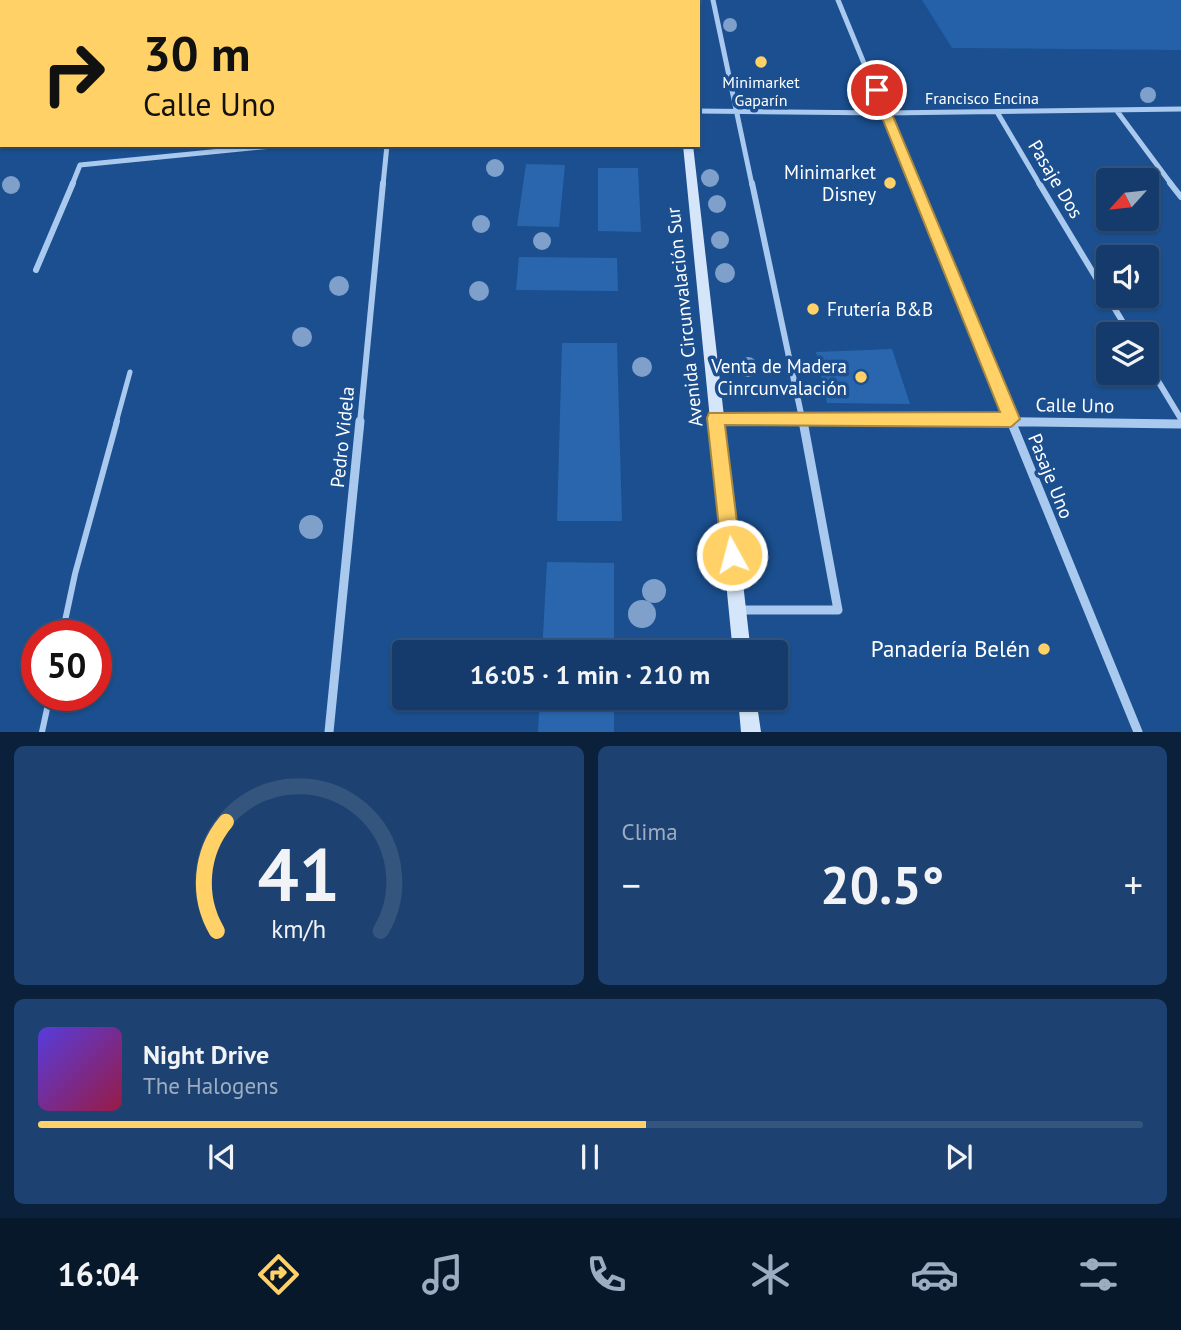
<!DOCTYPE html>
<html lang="es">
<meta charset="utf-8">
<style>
body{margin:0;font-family:"PT Sans",sans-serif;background:#1d4271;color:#f1f3f6;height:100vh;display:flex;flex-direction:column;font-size:26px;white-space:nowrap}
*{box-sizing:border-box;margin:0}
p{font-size:23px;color:#9dadc1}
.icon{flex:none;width:38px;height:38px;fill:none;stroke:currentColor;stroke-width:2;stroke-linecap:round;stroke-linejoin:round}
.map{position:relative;height:732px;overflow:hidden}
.details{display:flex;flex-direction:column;gap:14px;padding:14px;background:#0b203b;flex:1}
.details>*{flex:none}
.guide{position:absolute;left:0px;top:0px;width:700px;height:147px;box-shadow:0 2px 5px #0004,0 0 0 2px #33557e;background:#ffd166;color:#111;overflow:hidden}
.needle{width:46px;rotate:243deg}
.tools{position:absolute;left:1096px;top:168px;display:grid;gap:14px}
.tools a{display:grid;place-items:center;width:63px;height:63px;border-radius:7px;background:#143b6b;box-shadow:0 2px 5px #0004,0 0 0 2px #33557e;font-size:35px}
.speed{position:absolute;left:21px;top:620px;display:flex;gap:14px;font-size:35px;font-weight:700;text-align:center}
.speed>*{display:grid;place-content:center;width:91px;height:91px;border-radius:50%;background:#143b6b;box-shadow:0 2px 5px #0004,0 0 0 2px #33557e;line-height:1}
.speed .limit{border:10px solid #d22;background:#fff;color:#111}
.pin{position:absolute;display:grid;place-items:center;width:60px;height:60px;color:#fff;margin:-30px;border:4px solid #fff;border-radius:50%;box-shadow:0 2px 7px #0007}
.me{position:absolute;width:77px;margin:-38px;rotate:353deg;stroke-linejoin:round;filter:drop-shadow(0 0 5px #0008)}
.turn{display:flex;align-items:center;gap:24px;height:147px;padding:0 28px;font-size:32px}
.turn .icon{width:91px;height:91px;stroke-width:2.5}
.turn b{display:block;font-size:49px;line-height:60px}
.big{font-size:52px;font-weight:700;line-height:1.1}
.details .card{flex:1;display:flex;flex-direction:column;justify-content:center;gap:10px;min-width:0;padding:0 24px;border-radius:10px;background:#1d4271}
.details .dial{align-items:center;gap:0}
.dial svg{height:182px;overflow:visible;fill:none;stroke:#33557e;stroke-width:7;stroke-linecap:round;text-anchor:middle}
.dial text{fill:#f1f3f6;stroke:none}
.song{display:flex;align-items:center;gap:21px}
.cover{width:84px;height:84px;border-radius:10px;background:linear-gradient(135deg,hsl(250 70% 55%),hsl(340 70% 35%))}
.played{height:7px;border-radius:4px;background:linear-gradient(90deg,#ffd166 55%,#33557e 55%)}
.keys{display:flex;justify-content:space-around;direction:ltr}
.heat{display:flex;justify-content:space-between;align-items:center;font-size:38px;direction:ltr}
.details .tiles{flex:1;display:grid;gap:14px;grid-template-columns:1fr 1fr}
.card:last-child{grid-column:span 2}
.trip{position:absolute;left:392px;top:640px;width:396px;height:70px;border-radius:7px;background:#143b6b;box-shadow:0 2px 5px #0004,0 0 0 2px #33557e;font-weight:700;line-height:70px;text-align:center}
.menu{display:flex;height:112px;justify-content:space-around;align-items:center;background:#08182b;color:#9dadc1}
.menu .icon{width:49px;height:49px}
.menu .on{color:#ffd166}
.menu b{font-size:32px;color:#f1f3f6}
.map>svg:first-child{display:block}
.green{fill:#2461a8}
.building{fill:#2a66ad}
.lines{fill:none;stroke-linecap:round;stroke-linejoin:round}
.service-far1{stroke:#a9c9ee;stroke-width:5}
.service{stroke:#a9c9ee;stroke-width:6}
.minor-far2{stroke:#a9c9ee;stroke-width:5}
.minor-far1{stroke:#a9c9ee;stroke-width:6}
.minor{stroke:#a9c9ee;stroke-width:9}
.secondary{fill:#d6e6fa;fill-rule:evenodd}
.tree{fill:#7ea0ca}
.route{fill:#ffd166;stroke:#a68842;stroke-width:2}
.poi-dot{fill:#ffd166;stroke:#1b4f8f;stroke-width:2.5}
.labels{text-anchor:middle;stroke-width:7;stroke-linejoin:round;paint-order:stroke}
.far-poi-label{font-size:16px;fill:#fff;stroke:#1b4f8f}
.far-street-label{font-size:16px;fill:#fff;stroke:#1b4f8f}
.poi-label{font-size:19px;fill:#fff;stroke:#1b4f8f;text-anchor:end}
.street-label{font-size:19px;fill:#fff;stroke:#1b4f8f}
.near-poi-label{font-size:23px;fill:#fff;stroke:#1b4f8f;text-anchor:end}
</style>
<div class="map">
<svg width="1181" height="732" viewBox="0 0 1181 732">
<rect width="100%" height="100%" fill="#1b4f8f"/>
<path class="green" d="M922,0H1181V50L952,48Z"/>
<path class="building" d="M526,164L565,165L559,227L517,226Z
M598,168H638L641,232L598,231Z
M519,257L617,258L618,291L516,290Z
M562,343H617L622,521H557Z
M892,349L910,404L827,403L816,352Z
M547,562L614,563V653H542Z
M540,698H614V732H538Z"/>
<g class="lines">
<path class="service-far1" d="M116,423L130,372"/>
<path class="service" d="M62,635L75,574L117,421
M42,732L50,695"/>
<path class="minor-far2" d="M713,0L752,185
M838,0L914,185
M698,111L886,113L1181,109
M1117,111L1172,185
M997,112L1040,185
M72,185L80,165L282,145
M383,185L387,145"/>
<path class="minor-far1" d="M752,183L803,423
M913,183L1011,423
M1039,183L1130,334
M1170,183L1181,197
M36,270L73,183
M1146,361L1181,419
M716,418L1096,423
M360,423L383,183"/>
<path class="minor" d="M961,421L1181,424
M1011,421L1138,732
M739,610H838L803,421
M329,732L360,421"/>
<path class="secondary" d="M665,0H673L674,2H665Z
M683,145H693L751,653H733Z
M738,698H756L761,732H741Z"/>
</g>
<g class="tree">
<circle cx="730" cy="25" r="7"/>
<circle cx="1148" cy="95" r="8"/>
<circle cx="495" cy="168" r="9"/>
<circle cx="710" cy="178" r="9"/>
<circle cx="11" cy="185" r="9"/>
<circle cx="717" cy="204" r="9"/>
<circle cx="481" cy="224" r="9"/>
<circle cx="720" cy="240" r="9"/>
<circle cx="542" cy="241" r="9"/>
<circle cx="725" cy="273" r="10"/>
<circle cx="339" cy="286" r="10"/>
<circle cx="479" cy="291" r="10"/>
<circle cx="302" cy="337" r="10"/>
<circle cx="642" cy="367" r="10"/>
<circle cx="748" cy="367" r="10"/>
<circle cx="311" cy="527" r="12"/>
<circle cx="654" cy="591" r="12"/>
<circle cx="642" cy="614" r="14"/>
</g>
<path class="route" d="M873,88L882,90L1020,419L1011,427L725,425L741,555L738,561L732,564L725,561L722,555L707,418L709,413L1000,412L871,90Z"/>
<g class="poi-dot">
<circle cx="761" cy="62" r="7"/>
<circle cx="890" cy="183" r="7"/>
<circle cx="813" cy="309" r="7"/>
<circle cx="861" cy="377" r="7"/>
<circle cx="1044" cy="649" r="7"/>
</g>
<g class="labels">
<g class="far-poi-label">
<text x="761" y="88">Minimarket<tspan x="761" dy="18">Gaparín</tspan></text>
</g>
<g class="far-street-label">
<text x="982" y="104">Francisco Encina</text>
</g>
<g class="poi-label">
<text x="876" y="179">Minimarket<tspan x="876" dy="22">Disney</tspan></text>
<text x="827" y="316" text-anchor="start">Frutería B&amp;B</text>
<text x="847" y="373">Venta de Madera<tspan x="847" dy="22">Cinrcunvalación</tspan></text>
</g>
<g class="street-label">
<text transform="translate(1056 179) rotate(59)" y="7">Pasaje Dos</text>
<text transform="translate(684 317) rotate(-96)" y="7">Avenida Circunvalación Sur</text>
<text transform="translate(1075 405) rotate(1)" y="7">Calle Uno</text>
<text transform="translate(342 437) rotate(-84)" y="7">Pedro Videla</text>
<text transform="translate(1051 476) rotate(68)" y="7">Pasaje Uno</text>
</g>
<g class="near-poi-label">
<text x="1030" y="657">Panadería Belén</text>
</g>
</g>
</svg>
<div class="tools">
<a><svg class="needle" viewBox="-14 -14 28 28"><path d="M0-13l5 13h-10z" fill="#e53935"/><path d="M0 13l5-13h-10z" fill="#9dadc1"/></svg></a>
<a><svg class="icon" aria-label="sound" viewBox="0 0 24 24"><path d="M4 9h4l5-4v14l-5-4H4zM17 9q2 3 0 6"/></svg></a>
<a><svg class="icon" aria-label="layers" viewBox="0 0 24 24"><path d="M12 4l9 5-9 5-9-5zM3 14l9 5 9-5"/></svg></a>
</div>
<div class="speed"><div class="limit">50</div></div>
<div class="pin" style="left:877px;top:90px;background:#d93025"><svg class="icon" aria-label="arrive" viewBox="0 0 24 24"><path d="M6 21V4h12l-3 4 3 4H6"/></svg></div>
<svg class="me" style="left:732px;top:555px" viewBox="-20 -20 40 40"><circle r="17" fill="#ffd166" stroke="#fff" stroke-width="3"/><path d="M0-11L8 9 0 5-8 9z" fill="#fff"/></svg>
<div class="trip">16:05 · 1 min · 210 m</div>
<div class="guide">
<div class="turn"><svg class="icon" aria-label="right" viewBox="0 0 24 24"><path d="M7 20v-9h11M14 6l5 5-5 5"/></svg><div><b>30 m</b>Calle Uno</div></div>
</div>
</div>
<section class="details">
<div class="tiles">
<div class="card dial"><svg viewBox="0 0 100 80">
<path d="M14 69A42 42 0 1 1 86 69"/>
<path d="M14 69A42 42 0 0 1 18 21" stroke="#ffd166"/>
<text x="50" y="56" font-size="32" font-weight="700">41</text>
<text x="50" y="72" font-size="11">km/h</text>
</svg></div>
<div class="card"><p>Clima</p>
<div class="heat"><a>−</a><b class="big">20.5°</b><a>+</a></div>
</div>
<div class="card">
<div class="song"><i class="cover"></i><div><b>Night Drive</b><p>The Halogens</p></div></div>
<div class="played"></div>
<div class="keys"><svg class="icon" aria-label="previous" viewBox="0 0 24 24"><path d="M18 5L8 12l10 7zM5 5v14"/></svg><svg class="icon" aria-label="pause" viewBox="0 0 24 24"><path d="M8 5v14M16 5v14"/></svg><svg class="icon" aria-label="next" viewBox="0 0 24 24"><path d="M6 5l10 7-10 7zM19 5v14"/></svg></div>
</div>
</div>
</section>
<nav class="menu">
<b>16:04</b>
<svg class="icon on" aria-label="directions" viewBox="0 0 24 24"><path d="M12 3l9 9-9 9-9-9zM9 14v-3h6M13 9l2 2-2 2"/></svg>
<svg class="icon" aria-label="music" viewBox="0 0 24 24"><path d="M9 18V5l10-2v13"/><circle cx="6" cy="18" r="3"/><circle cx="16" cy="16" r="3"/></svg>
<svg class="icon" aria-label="phone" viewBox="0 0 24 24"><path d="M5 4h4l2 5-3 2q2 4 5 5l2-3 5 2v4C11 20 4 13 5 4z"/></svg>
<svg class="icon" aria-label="climate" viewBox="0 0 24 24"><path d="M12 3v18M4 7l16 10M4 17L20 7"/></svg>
<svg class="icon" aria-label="car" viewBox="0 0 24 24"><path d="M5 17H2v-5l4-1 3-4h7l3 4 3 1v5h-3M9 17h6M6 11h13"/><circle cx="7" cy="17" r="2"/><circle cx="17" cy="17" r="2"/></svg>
<svg class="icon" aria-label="filters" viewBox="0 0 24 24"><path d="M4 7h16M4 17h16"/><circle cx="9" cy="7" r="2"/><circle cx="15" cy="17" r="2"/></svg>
</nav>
